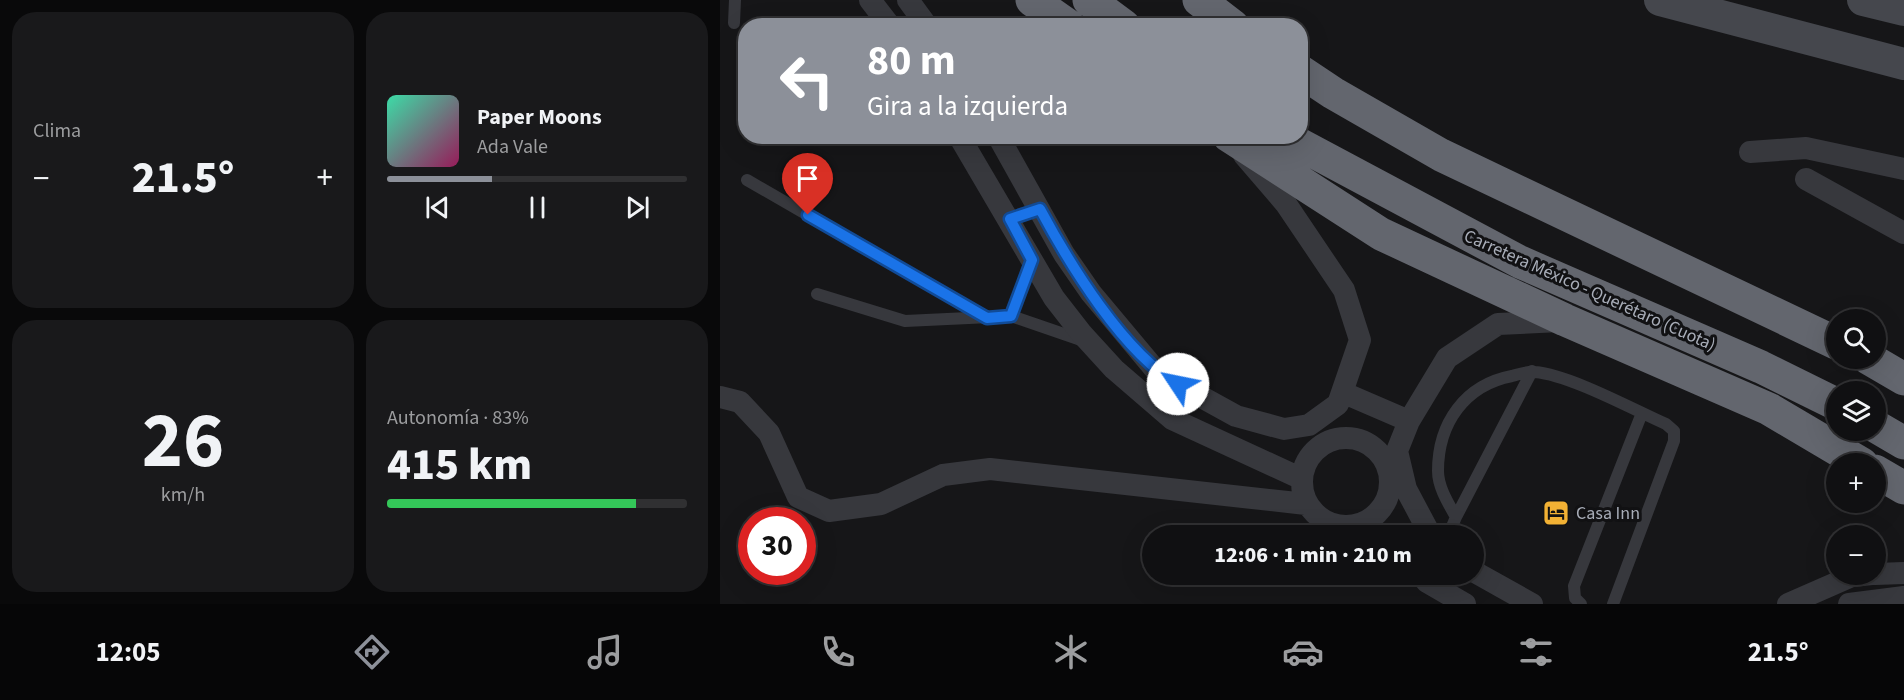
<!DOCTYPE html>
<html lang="es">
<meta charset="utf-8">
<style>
body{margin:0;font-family:"Source Sans 3",sans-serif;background:#19191b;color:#f1f3f6;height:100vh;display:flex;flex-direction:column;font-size:22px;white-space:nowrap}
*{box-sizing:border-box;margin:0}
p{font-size:20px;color:#9c9d9f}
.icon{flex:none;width:33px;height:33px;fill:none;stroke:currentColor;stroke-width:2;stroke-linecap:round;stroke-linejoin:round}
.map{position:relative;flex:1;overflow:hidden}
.side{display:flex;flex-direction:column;gap:12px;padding:12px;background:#09090a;width:720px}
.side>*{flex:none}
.banner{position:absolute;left:18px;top:18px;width:570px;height:126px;border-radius:24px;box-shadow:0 6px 24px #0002,0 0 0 2px #303032;background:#8c9099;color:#fff;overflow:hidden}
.buttons{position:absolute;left:1106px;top:309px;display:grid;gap:12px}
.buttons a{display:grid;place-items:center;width:60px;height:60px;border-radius:50%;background:#101012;box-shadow:0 6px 24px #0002,0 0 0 2px #303032;font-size:30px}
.speed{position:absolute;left:18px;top:507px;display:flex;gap:12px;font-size:30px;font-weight:700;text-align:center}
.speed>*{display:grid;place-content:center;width:78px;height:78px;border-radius:50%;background:#101012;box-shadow:0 6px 24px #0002,0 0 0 2px #303032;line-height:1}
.speed .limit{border:9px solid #d22;background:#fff;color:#111}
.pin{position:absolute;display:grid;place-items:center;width:51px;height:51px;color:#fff;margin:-62px -26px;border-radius:50% 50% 50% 0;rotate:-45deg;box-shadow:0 0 6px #0007}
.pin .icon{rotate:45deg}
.me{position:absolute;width:66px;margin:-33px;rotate:304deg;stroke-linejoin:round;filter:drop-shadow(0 0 4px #0008)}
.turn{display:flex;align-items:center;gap:21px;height:126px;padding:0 30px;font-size:27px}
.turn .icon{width:78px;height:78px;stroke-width:2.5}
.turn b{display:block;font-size:42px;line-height:51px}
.big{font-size:45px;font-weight:800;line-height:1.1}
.side .tile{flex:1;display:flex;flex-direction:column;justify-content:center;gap:9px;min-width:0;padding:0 21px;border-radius:24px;background:#19191b}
.side .dial{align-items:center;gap:0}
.dial b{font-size:78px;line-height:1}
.song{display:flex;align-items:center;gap:18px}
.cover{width:72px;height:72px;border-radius:9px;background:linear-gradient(135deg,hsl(160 70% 55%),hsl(330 70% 35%))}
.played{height:6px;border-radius:3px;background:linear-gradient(90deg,#8c9099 35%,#303032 35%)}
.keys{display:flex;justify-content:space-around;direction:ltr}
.heat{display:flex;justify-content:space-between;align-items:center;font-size:33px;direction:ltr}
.charge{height:9px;border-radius:4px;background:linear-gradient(90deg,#34c759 83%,#303032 0)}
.side .tiles{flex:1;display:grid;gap:12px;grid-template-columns:repeat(2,1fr)}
.trip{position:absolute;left:422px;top:525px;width:342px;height:60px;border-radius:30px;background:#101012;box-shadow:0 6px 24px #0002,0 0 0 2px #303032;font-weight:800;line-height:60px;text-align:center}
.dock{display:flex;height:96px;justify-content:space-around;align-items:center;background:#060607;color:#9c9d9f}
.dock .icon{width:42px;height:42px}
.dock .active{color:#8c9099}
.dock b{font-size:27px;color:#f1f3f6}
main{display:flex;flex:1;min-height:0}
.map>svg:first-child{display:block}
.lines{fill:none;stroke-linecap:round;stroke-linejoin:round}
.lane{stroke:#37383d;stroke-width:12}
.street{stroke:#37383d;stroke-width:22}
.secondary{stroke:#45474d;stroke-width:32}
.highway{stroke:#63666e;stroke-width:33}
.route-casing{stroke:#114b97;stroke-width:15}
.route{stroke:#1a73e8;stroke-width:10}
.labels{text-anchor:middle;stroke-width:6;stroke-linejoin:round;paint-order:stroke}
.street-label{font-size:18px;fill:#a8adb8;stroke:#111113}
.poi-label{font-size:18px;fill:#a8adb8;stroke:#111113;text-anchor:start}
</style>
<main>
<section class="side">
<div class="tiles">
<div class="tile"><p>Clima</p>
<div class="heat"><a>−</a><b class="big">21.5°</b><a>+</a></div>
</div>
<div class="tile">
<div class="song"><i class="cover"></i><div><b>Paper Moons</b><p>Ada Vale</p></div></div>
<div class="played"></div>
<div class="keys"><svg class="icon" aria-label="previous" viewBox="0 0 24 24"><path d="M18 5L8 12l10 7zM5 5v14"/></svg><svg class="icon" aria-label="pause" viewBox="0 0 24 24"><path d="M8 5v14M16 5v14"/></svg><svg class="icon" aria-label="next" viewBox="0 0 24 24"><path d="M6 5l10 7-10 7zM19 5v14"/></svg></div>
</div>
<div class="tile dial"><b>26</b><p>km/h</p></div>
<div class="tile"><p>Autonomía · 83%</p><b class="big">415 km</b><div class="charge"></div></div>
</div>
</section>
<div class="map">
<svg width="1184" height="604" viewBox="0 0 1184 604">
<rect width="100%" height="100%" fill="#161618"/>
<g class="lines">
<path class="lane" d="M14,23L15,0
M27,180L266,318
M97,294L185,321L291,316L364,341
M291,316L312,261
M736,517L812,371
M728,536L736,517C728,503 718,487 718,471C718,423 745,385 792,376C800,374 807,371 815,372C850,375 912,409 946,424L954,431V441L893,604
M861,604L855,598L854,586L922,413"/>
<path class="street" d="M150,0L170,26
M188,0L207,26
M239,136L334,298L362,334L394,369L452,419L580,478
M278,136L344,254L371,293L438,373L516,416L564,429L589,425L618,404L640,340L624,290L566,204L524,155
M1030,152L1086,148L1184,169
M1086,179L1184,233
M624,393L689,421
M0,397L20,402L49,433L78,497L109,511L161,504L223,475L270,469L586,504
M582 482a44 44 0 1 1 88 0a44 44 0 1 1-88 0Z
M711,536L686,489L677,451L689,421L727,358L778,324L840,321
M753,571L812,604
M700,574L707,582L745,604
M1155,574L1184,573
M1068,604L1132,576L1152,574
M1129,604L1184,597"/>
<path class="secondary" d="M940,0L1184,64
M1143,0L1184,10"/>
<path class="highway" d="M312,0L349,26
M369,0L404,26
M479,0L513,26
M580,71L613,93L721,155L1116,343
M509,136L661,234L845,320L1049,409L1142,464
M564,136L800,262L1041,367L1116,404
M1148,358L1184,379
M1155,426L1184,443
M1155,471L1184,488"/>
</g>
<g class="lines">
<defs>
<path id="route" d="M88,215L267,318L291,316L312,260L290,219L320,209C349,263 404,354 458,384"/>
</defs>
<use href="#route" class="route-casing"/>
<use href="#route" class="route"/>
</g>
<defs>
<symbol id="hotel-square" viewBox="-11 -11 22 22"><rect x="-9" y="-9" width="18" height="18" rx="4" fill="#f2b134" stroke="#111113"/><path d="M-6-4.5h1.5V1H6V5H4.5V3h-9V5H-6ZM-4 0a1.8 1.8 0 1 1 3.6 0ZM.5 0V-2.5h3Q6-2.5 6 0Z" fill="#111"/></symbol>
</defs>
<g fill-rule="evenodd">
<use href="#hotel-square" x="821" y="498" width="30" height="30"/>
</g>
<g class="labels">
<g class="street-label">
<text transform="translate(870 290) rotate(24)" y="6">Carretera México - Querétaro (Cuota)</text>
</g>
<g class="poi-label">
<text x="856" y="519">Casa Inn</text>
</g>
</g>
</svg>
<div class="buttons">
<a><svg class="icon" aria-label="search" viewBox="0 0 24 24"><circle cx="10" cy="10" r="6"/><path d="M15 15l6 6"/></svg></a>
<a><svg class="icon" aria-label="layers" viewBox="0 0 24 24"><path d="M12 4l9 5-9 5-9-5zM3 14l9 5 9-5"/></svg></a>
<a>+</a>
<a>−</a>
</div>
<div class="speed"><div class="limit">30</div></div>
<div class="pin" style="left:88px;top:215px;background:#d93025"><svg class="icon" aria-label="arrive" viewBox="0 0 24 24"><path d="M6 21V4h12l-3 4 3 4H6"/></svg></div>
<svg class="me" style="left:458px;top:384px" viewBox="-20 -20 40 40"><circle r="19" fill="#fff"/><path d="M0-13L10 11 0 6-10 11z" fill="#1a73e8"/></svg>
<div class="trip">12:06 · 1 min · 210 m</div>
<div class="banner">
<div class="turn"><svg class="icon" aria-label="left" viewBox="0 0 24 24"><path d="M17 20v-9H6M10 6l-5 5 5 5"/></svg><div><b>80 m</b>Gira a la izquierda</div></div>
</div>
</div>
</main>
<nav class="dock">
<b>12:05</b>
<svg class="icon active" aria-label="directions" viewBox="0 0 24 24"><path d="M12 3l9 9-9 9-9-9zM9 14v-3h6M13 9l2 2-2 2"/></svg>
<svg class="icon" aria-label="music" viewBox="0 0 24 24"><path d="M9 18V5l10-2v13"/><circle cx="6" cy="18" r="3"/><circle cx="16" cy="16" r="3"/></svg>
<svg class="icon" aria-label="phone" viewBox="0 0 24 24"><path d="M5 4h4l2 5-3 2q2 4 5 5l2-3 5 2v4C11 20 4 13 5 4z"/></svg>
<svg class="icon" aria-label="climate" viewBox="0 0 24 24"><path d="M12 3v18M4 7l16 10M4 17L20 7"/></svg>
<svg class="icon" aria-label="car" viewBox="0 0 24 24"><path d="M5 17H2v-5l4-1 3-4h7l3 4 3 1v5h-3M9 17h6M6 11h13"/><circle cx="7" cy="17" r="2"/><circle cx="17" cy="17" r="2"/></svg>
<svg class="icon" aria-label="filters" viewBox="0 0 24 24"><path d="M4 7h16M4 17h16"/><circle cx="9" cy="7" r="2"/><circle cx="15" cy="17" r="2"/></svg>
<b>21.5°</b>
</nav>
